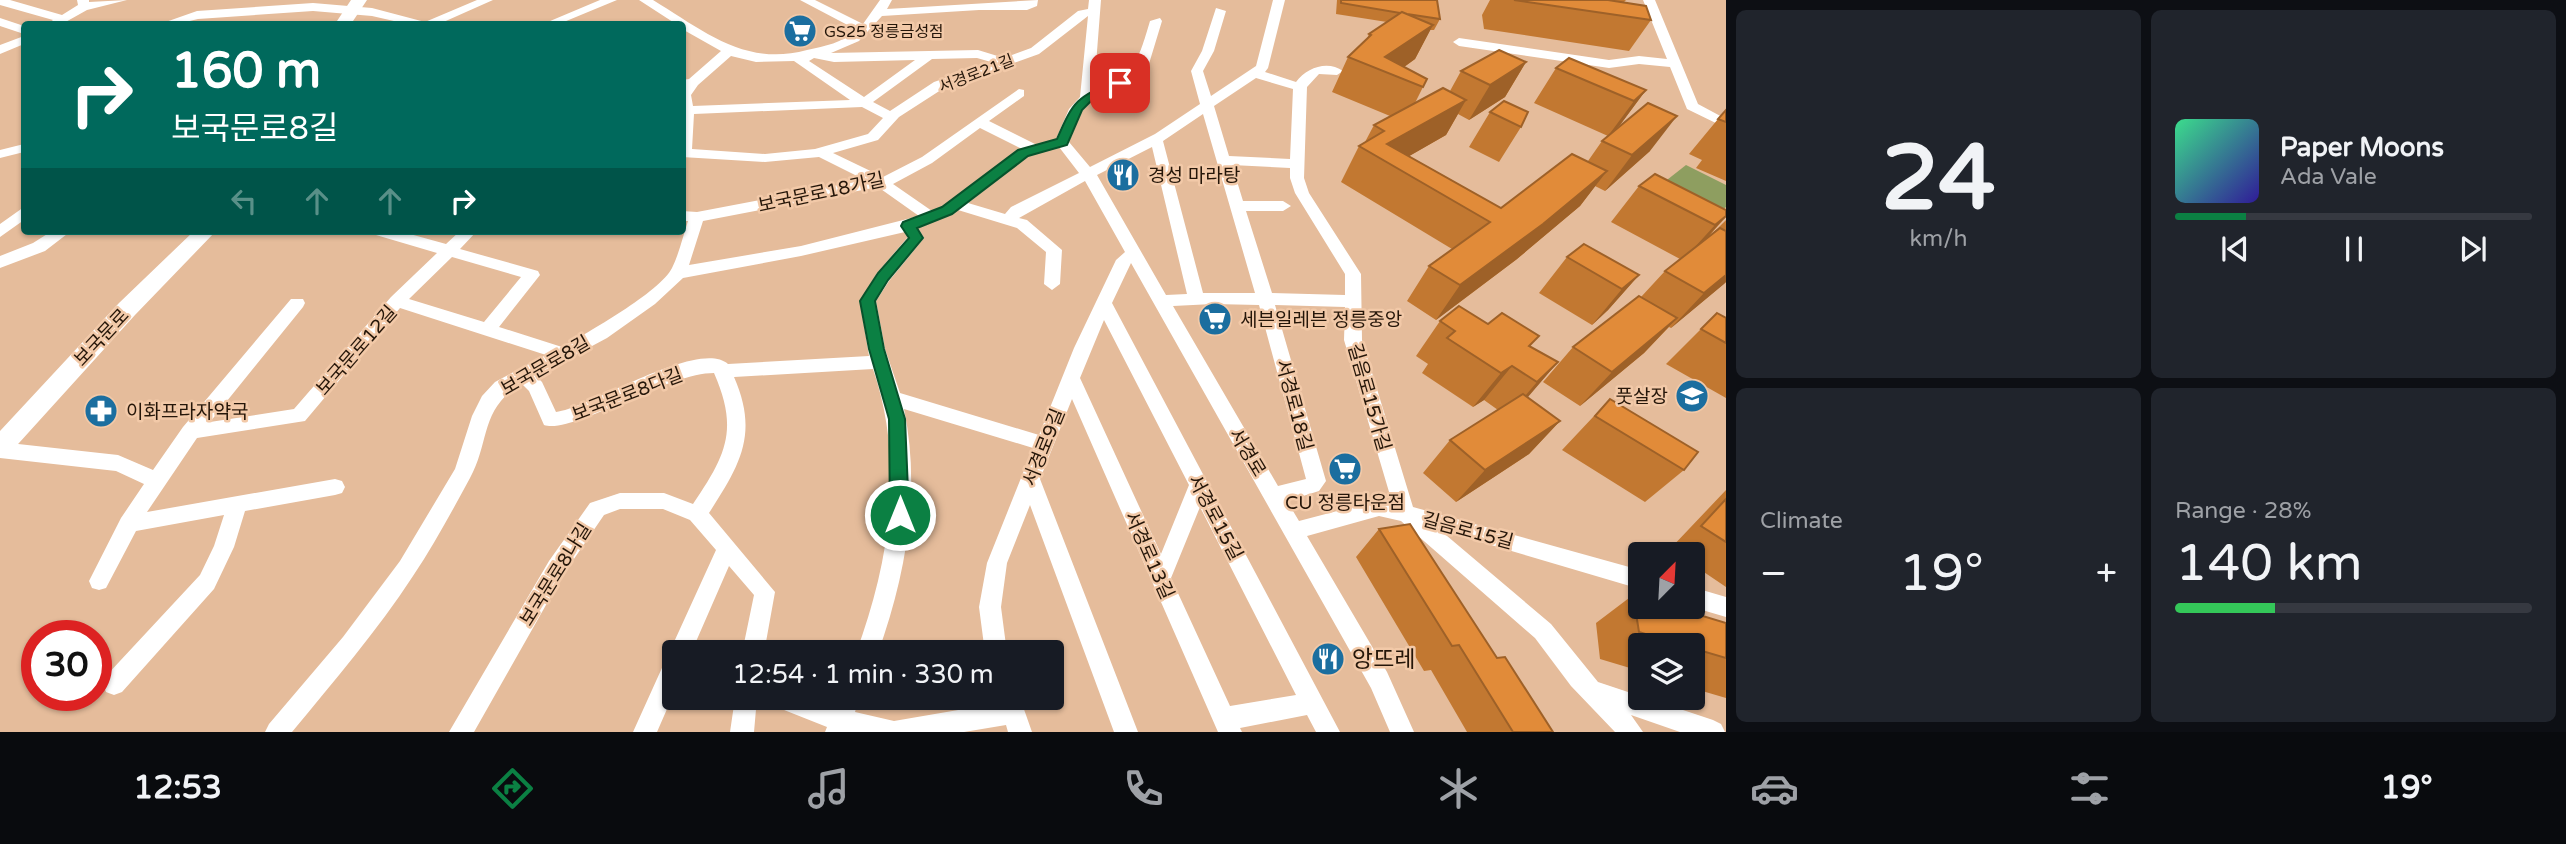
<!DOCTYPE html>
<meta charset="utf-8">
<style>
body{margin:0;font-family:"Varela Round","Noto Sans KR",sans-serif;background:#20242c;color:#f1f3f6;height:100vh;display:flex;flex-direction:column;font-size:26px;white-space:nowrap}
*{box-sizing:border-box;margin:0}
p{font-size:23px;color:#9ea1a6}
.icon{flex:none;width:38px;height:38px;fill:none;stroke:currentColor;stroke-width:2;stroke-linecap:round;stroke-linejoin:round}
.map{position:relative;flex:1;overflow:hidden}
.panel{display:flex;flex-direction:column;gap:10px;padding:10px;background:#0d0f14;width:840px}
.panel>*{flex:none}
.guide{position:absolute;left:21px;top:21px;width:665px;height:214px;border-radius:7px;box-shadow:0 2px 5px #0004;background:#00695c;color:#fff;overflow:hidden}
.needle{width:46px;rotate:24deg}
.fabs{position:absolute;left:1628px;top:542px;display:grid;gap:14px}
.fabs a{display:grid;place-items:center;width:77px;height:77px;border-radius:7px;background:#171b24;box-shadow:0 2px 5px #0004;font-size:35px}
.speed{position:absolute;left:21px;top:620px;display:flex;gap:14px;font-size:35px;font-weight:700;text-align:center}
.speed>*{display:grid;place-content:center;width:91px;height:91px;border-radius:50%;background:#171b24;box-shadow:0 2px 5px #0004;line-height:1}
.speed .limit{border:10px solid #d22;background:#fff;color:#111}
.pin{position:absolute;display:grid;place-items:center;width:60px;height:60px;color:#fff;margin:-30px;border-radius:14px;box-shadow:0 4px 10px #0006}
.me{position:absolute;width:77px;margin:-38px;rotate:0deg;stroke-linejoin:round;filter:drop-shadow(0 0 5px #0008)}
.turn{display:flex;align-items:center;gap:24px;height:147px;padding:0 35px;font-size:32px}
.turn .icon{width:91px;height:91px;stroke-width:2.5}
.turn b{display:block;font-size:49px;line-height:60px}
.lanes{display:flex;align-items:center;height:66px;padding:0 35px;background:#0003;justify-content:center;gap:35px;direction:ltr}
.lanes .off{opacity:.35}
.big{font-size:52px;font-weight:600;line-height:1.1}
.panel .tile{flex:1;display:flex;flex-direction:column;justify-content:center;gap:10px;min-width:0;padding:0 24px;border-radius:10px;background:#20242c}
.panel .dial{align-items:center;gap:0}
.dial b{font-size:91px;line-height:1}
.song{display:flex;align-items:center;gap:21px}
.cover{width:84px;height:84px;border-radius:10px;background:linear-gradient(135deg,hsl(150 70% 55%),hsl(250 70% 35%))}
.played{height:7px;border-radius:4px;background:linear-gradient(90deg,#0b8043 20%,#363941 20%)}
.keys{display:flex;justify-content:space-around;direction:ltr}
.heat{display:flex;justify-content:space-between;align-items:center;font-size:38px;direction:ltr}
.charge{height:10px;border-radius:5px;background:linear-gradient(90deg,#34c759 28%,#363941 0)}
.panel .tiles{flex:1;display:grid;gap:10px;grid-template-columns:repeat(2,1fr)}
.trip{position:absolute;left:662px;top:640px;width:402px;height:70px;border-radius:7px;background:#171b24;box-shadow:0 2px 5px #0004;font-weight:600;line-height:70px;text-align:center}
.tab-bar{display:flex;height:112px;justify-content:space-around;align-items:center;background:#090b0e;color:#9ea1a6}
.tab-bar .icon{width:49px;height:49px}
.tab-bar .current{color:#0b8043}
.tab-bar b{font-size:32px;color:#f1f3f6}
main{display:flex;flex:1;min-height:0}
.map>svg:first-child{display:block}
.green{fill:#8e9e60}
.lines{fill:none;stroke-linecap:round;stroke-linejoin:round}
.minor{fill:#fff;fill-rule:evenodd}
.major{fill:#fff;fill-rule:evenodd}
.wall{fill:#c27831}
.shaded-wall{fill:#9e6128}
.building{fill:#e18b39;stroke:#9e6128;stroke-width:2}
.route{fill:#0b8043;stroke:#07532c;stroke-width:2}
.labels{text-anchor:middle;stroke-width:5;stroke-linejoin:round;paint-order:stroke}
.far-poi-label{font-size:16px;fill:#251609;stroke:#f2c9a8;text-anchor:start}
.far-street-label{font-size:16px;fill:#251609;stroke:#f2c9a8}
.poi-label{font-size:19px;fill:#251609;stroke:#f2c9a8;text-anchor:start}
.street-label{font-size:19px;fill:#251609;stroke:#f2c9a8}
.near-poi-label{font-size:23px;fill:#251609;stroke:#f2c9a8;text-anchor:start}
</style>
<main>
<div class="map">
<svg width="1726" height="732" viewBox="0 0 1726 732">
<rect width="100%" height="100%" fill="#e5bc9b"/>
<path class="green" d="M1686,165L1726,185V207L1697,232L1639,202Z"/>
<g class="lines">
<path class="minor" d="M0,0H10L62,15L78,5L77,0H89V2L127,0L87,10L62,24H48L53,20L0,5Z
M477,0H493L439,24H407L372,16L313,11L198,19L177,24H160L197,11L313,3L372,8L425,22Z
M600,0H617L559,24H543Z
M639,0H653C704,31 745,67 807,50C826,46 841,43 857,30L800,0H815L863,24L880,0H892L887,9L1038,0L1037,6L1027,10H979L882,16L859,41L831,53L978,50L1004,58L1031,48L1078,11L1088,9L1089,0H1101L1094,90C1137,70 1137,64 1150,21L1160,18L1162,21L1148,67L1125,86L1092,101L1082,111L1069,142L1090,167L1155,134L1200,104L1191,71L1202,51L1216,8L1226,11L1214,51L1203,71L1211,96L1256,66L1273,0H1285L1268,68L1265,72L1296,82C1307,67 1328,60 1343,71L1337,75L1319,74L1307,87L1304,178L1309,193L1361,274L1362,340L1413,507L1640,570V589L1440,530L1551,624L1598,682L1640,696V698H1647L1713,720L1721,724L1725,732H1680L1631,715L1643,732H1615L1571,686L1535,638L1401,521L1379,516L1307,536L1387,672L1414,732H1390L1371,688L1131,263L1112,303L1340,732H1316L1307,715L1240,728L1242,732H1218L1072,399L1040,479L1138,732H1114L1030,505L1007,563L1001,607L1007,653H985L979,607L987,563L1033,448L904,409C921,491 906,575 878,653H856C890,561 905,463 873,369L734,377C759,434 740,465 709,513L775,592L764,653H742L754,595L729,566L691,653H674V693L657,732H633L666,659L671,657L669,653L716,550L690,520L663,509H620L604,515L563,575L474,732H449L549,561L590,503L620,493H664L693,504C726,455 739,430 714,373C666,373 572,435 544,425L529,391L522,384C480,407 490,442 470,478C452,511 434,545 413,576C377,631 334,681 292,732H265L269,724L343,637L400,561L455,469L472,416L482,396L495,382L546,355L400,308L305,421L197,438L147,512L335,479L342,481L345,487L342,493L335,495L245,511L234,547L214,589L122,692L114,695L106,692L103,684L106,676L200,575L214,546L224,515L136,531L106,588L99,590L92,588L89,581L121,518L144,484L116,471L0,458V442L118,455L153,470L183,427L291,299H303L305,303L303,307L210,422L294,409L391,297L437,253L376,235L373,231H399L446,244L460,231H477L460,249L538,271L540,275L499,327L562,347C587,333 660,292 672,268C679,254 683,236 688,221H682V211L697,212L865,180L819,157L765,162L682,157V80L689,79L721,51L682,29V24H676ZM1088,16L1080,97L1069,109L1056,139L1037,145L989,121L1024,96V90L1019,89L922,157L883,177L833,153L878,140L899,117L944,88L1039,54ZM731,56L756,62L794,61L850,100L693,106L691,95L698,85ZM814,58L834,62L915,60L864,97L809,61ZM977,58L991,62L934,82L890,111L873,102L932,59ZM1256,78L1293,89L1290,159L1229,156L1214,106ZM862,107L883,118L868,134L815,149L765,154L692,149L694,114ZM1203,114L1255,293H1203L1163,141ZM980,128L1022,149L942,207L932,211L893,184L932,163ZM1059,147L1079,173L1011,207L1005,214L968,203L1028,156ZM1152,147L1187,294L1166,295L1097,175ZM1232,165L1290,168V178L1295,193L1345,274V295L1272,293L1246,211H1283L1291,206L1283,201H1243ZM1085,181L1125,252L1116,260L1074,348L1039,435L900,393L885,349L876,301L889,281L924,238L918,228L958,210L1017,228L1046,252L1044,284L1052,290L1060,284L1062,250L1027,220L1019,218ZM878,187L919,216L801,246L689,265L703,221ZM905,232L908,237L877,273L860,301L869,356L728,364C699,338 590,408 556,412L542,382L536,376L607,338L655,304L683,278L801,256ZM452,257L521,277L484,322L409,299ZM1213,304L1259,305L1306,479L1278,486L1173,306ZM1275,305L1345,307L1344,340L1392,502L1379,500L1299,521L1287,501L1319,491L1326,481ZM1104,320L1189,485L1161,554L1080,378ZM1200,507L1296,695L1230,706L1171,578Z
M1643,0H1655L1698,104L1726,119V128L1687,109L1670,67L1639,64L1609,68L1459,46L1453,42L1459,38L1609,60L1639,56L1667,59Z
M0,18L24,26V34L0,26Z
M24,36V44L0,54V45Z
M24,144V152L0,158V150Z
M24,207V220L0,237V224Z
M52,231H71L45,251L0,268V256L33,243Z
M1692,587L1726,597V617L1692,607Z
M735,698H757L754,732H730Z
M771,698H813L834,706L837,698H859L855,712L894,721L999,703L998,698H1020L1032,732H1008L1006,725L964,732H825L827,727L774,706Z"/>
<path class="major" d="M351,0H367L351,24H335Z
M194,231H216L135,315L9,454L0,457V431L119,303Z"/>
</g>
<path class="wall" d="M1337,0H1437L1440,19L1434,30H1430L1415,59L1404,67L1427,79L1415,103L1450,91L1461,71L1526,62L1505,97L1469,120L1458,114L1446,135L1409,156L1501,208L1588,161L1602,141L1650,151L1605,191L1595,186L1580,206L1517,259L1436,320L1407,301L1429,266L1452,249L1341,182L1359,146L1365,142L1374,125L1390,116L1332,92L1348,57L1367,39L1369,34L1387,22L1336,14Z
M1490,0H1626L1624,2L1651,20L1629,51L1484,29L1482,15Z
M1556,68L1646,90L1620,125L1608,136L1534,103Z
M1726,110V181L1696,168L1702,160L1689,154L1718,119Z
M1490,112L1521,127L1499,162L1469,147Z
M1639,186L1726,210V217L1708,237L1717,229L1726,220V282L1671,328L1669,327L1644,353L1580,406L1543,382L1573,347L1641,297L1665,271L1680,259L1611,222Z
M1567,257L1639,275L1608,310L1592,325L1539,293Z
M1717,313L1726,318V398L1666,364Z
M1440,321L1488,324L1558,362L1527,397L1560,421L1529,454L1456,502L1423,473L1450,440L1498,410L1484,400L1473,407L1422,373L1428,364L1416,356Z
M1610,399L1684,470L1645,502L1562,450Z
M1726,490V587L1692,564V555H1678L1670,549Z
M1379,529L1497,658L1553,732H1467L1431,670L1424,671L1356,557Z
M1633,595L1726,623V698L1692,688V646H1640V671L1600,659L1596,623Z"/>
<path class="shaded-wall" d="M1433,25L1415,59L1393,75L1385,57Z
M1526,62L1505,97L1469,120L1490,85Z
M1646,90L1620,125L1608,136L1634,101Z
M1466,100L1446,135L1392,166L1387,144Z
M1677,116L1650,151L1605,191L1632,155Z
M1607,171L1580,206L1517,259L1436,320L1460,285Z
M1726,216L1698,248L1683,260L1715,225Z
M1639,275L1608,310L1592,325L1622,289Z
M1726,275V282L1724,284L1671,328L1704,293Z
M1677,318L1644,353L1580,406L1612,372Z
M1558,362L1528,397L1508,416L1537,382Z
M1512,366L1484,400L1473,407L1501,373Z
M1560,421L1529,454L1456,502L1485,470Z"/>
<path class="building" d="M1341,0H1437L1440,19L1407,14L1402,12L1400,13L1341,3Z
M1514,0H1608L1646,6L1651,20Z
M1402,12L1433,25L1385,57L1427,79L1423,87L1348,57L1371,35L1369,34Z
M1499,50L1526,62L1490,85L1461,71Z
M1569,58L1646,90L1634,101L1556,68Z
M1443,88L1466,100L1387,144L1501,208L1572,154L1607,171L1543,224L1460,285L1429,266L1490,222L1359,146L1384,131L1374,125Z
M1504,101L1528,112L1521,127L1490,112Z
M1648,103L1677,116L1632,155L1602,141Z
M1726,110V122L1718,119Z
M1655,174L1726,210V216L1715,225L1639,186Z
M1720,228L1726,231V275L1704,293L1665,271Z
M1584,244L1639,275L1622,289L1567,257Z
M1639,296L1677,318L1612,372L1573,347Z
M1459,306L1488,324L1502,313L1539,336L1529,346L1558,362L1537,382L1512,366L1501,373L1447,338L1455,331L1440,321Z
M1717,313L1726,318V343L1701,329Z
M1523,394L1560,421L1485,470L1450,440Z
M1610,399L1698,452L1684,470L1595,416Z
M1726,499V542L1701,526Z
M1410,524L1497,658L1505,657L1553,732H1513L1459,645L1452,646L1379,529Z
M1633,595L1640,597V607H1673L1726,623V658L1692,648V646H1683L1639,632Z"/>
<path class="route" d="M1116,80L1126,83L1092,100L1082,110L1067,145L1028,156L952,214L917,228L923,238L888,280L875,301L884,349L905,419L909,515L906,521L900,523L893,521L890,515L889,419L869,349L860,301L878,273L909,238L901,226L903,222L942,207L1018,150L1057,139C1074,99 1077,98 1116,80Z"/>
<defs>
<symbol id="supermarket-disc" viewBox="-11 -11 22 22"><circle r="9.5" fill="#1b6e9f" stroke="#f2c9a8"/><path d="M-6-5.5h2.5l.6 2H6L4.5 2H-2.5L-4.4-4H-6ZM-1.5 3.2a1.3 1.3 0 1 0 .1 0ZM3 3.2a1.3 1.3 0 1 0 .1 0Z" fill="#fff"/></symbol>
<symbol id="restaurant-disc" viewBox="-11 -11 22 22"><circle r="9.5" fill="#1b6e9f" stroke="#f2c9a8"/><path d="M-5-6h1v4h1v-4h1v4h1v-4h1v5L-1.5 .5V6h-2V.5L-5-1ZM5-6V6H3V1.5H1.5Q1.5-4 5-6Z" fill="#fff"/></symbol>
<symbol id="school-disc" viewBox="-11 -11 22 22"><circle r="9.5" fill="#1b6e9f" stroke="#f2c9a8"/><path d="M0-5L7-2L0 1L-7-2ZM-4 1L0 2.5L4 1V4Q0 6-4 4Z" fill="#fff"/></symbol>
<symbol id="pharmacy-disc" viewBox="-11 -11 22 22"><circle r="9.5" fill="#1b6e9f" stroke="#f2c9a8"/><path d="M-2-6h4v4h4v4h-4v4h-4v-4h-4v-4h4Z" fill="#fff"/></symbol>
</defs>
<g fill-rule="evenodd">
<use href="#supermarket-disc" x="781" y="12" width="38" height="38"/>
<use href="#restaurant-disc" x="1104" y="156" width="38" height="38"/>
<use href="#supermarket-disc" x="1196" y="300" width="38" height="38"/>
<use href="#school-disc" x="1673" y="377" width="38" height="38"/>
<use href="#pharmacy-disc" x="82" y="392" width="38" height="38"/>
<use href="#supermarket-disc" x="1326" y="450" width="38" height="38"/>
<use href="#restaurant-disc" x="1309" y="640" width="38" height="38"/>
</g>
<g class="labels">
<g class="far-poi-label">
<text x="824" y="37">GS25 정릉금성점</text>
</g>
<g class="far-street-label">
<text transform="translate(976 73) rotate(-21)" y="6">서경로21길</text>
</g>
<g class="poi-label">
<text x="1148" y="182">경성 마라탕</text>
<text x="1240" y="326">세븐일레븐 정릉중앙</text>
<text x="1668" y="403" text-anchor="end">풋살장</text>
<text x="126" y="418">이화프라자약국</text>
<text x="1345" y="509" text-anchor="middle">CU 정릉타운점</text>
</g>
<g class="street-label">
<text transform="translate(821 192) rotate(-12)" y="7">보국문로18가길</text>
<text transform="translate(101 337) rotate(-47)" y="7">보국문로</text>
<text transform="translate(356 350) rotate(-49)" y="7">보국문로12길</text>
<text transform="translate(545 365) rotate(-30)" y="7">보국문로8길</text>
<text transform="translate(627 394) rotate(-21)" y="7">보국문로8다길</text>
<text transform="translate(1370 397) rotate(74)" y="7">길음로15가길</text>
<text transform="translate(1295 405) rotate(75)" y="7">서경로18길</text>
<text transform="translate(1043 447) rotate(-68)" y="7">서경로9길</text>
<text transform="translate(1248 452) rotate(59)" y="7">서경로</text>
<text transform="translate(1216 517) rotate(62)" y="7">서경로15길</text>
<text transform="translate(1468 530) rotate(15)" y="7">길음로15길</text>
<text transform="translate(1150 555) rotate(66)" y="7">서경로13길</text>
<text transform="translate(555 574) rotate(-58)" y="7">보국문로8나길</text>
</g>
<g class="near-poi-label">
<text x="1352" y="667">앙뜨레</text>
</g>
</g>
</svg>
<div class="fabs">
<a><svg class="needle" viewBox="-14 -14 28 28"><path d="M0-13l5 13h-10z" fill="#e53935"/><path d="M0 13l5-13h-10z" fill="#9ea1a6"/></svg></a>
<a><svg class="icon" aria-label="layers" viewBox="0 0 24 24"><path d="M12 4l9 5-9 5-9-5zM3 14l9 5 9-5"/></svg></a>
</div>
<div class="speed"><div class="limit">30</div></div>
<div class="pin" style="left:1120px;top:83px;background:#d93025"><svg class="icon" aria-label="arrive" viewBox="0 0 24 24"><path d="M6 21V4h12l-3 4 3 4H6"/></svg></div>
<svg class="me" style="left:900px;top:515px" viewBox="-20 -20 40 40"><circle r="17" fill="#0b8043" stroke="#fff" stroke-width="3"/><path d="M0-11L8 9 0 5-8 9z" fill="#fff"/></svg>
<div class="trip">12:54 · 1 min · 330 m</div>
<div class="guide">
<div class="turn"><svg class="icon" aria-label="right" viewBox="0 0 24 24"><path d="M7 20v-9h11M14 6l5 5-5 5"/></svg><div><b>160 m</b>보국문로8길</div></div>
<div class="lanes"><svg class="icon off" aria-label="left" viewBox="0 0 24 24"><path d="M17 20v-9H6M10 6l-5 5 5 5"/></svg><svg class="icon off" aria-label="ahead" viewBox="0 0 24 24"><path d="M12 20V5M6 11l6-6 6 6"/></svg><svg class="icon off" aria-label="ahead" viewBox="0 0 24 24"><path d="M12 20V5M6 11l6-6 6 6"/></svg><svg class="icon" aria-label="right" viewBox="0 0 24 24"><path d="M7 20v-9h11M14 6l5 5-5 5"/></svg></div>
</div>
</div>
<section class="panel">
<div class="tiles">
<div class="tile dial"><b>24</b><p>km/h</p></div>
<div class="tile">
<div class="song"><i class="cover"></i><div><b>Paper Moons</b><p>Ada Vale</p></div></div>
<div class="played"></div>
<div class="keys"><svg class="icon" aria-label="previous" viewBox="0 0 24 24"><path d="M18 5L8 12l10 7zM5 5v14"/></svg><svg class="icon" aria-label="pause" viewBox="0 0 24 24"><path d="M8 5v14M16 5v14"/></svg><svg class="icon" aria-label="next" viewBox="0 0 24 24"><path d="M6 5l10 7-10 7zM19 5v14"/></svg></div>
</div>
<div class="tile"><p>Climate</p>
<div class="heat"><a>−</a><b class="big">19°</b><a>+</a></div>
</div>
<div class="tile"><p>Range · 28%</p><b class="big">140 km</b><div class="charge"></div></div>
</div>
</section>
</main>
<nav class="tab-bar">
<b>12:53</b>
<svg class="icon current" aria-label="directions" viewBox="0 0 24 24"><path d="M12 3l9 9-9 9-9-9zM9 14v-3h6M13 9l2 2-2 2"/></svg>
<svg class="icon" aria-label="music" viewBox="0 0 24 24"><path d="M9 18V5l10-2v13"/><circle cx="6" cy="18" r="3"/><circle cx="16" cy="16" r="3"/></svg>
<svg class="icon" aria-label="phone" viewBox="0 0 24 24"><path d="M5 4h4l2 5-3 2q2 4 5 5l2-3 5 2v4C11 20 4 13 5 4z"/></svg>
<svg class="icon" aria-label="climate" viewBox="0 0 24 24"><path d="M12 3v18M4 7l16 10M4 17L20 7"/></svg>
<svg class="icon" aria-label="car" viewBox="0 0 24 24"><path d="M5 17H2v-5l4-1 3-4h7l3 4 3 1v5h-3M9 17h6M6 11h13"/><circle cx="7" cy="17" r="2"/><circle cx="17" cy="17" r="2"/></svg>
<svg class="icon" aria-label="filters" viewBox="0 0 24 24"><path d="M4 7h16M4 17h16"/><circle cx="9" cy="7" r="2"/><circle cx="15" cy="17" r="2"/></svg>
<b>19°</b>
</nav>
